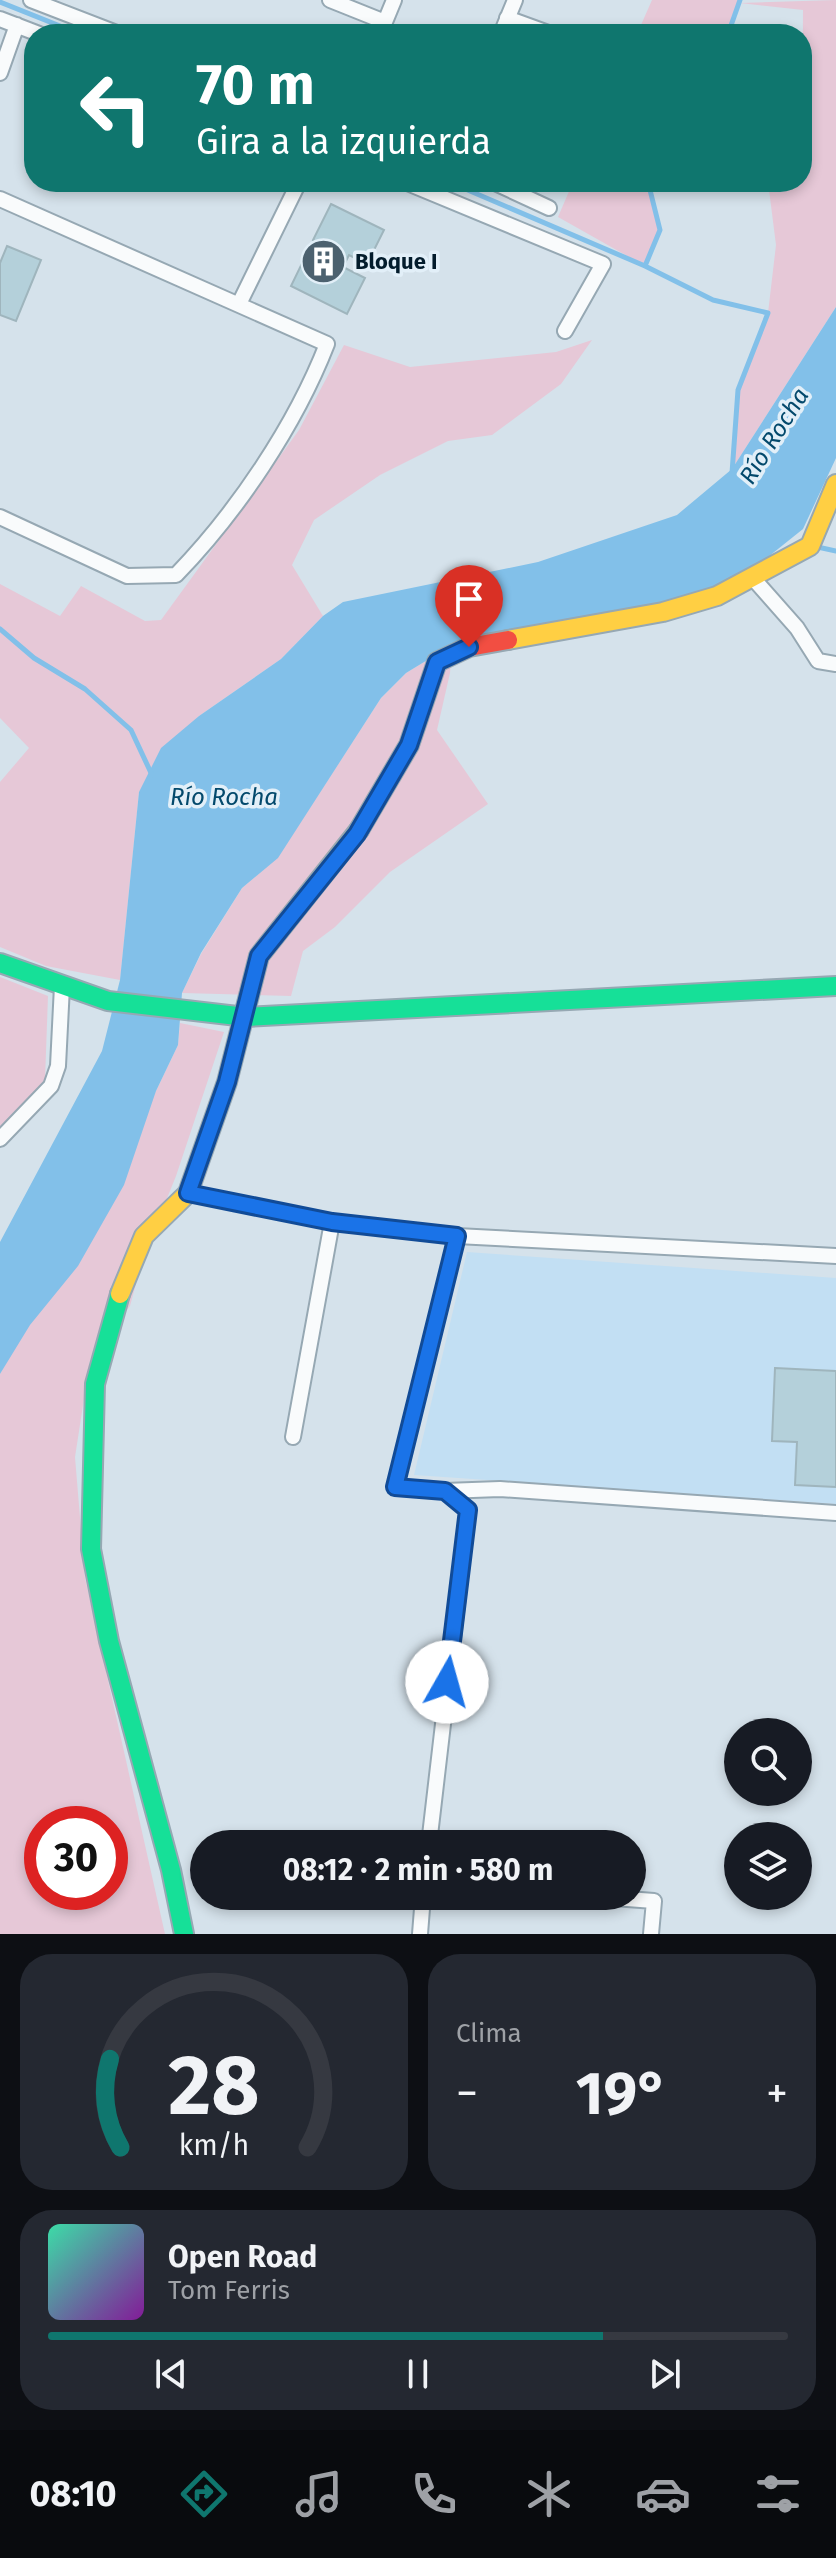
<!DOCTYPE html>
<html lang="es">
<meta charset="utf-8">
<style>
body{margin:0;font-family:"Fira Sans",sans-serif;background:#242831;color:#f1f3f6;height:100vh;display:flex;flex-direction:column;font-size:30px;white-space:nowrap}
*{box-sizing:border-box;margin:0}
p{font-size:26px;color:#9ea1a6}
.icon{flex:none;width:44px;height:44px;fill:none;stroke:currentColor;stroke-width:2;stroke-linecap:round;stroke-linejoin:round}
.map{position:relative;height:1934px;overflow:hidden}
.side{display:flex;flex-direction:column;gap:20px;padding:20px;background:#0d0f14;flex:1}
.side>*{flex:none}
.guide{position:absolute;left:24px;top:24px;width:788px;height:168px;border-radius:32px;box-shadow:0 4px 12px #0003;background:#0f766e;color:#fff;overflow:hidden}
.fabs{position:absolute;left:724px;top:1718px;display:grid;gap:16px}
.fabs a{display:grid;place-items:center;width:88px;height:88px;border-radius:50%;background:#171b24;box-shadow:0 4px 12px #0003;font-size:40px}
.speed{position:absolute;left:24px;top:1806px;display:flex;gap:16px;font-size:40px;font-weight:700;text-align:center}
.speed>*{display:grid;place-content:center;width:104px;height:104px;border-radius:50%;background:#171b24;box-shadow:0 4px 12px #0003;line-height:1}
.speed .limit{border:12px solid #d22;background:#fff;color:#111}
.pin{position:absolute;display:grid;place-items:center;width:68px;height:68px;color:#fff;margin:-82px -34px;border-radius:50% 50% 50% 0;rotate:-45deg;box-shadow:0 0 8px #0007}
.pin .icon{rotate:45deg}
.me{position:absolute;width:88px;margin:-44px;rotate:7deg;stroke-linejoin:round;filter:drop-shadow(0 0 6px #0008)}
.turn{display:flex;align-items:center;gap:28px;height:168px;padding:0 40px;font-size:36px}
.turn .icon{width:104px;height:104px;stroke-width:2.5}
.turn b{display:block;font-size:56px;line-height:68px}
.big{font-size:60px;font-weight:700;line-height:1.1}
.side .widget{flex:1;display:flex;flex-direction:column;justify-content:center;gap:12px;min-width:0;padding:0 28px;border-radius:32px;background:#242831}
.side .dial{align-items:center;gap:0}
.dial svg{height:208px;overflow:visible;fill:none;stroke:#363941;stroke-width:7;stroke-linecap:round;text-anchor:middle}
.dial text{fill:#f1f3f6;stroke:none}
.song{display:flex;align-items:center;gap:24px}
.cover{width:96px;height:96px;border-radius:12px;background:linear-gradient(135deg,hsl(160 70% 55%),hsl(290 70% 35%))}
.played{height:8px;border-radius:4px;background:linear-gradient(90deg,#0f766e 75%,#363941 75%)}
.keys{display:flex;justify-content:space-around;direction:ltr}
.heat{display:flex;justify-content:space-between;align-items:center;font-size:44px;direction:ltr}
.side .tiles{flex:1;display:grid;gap:20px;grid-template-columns:1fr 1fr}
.widget:last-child{grid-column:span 2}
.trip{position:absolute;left:190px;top:1830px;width:456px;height:80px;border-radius:40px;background:#171b24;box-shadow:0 4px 12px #0003;font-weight:700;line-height:80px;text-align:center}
.menu{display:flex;height:128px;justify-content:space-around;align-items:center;background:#090b0e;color:#9ea1a6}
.menu .icon{width:56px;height:56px}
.menu .active{color:#0f766e}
.menu b{font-size:36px;color:#f1f3f6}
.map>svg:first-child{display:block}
.built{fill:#c2dff3}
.green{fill:#e6c8d7;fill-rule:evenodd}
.water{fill:#82c0e9}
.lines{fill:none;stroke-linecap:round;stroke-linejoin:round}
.stream{stroke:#82c0e9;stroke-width:5}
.building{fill:#b4d0da;stroke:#9fb5bd;stroke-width:2}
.street-casing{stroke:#96a8b3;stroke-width:18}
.fast-casing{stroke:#96a8b3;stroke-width:22}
.slow-casing{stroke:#96a8b3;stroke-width:22}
.jam-casing{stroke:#96a8b3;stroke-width:22}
.street{stroke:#f9fbfc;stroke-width:14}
.fast{stroke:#16e098;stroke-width:18}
.slow{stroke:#ffcf43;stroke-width:18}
.jam{stroke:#f24e42;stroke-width:18}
.route-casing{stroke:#114b97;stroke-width:20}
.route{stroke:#1a73e8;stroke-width:14}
.labels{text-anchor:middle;stroke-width:7;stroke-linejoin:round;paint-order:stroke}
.poi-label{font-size:22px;font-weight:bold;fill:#031c2c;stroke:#e2eff8;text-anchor:start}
.water-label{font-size:24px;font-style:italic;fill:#03496c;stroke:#e2eff8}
</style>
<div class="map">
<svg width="836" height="1934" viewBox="0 0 836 1934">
<rect width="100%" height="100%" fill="#d5e2eb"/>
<path class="built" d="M467,1252L836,1278V1504L414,1475Z"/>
<path class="green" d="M652,0H738L740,3L836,0V307L732,469L738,390L768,313L776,245L768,182H802L803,10L740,3L728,34H637Z
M573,182H652L650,191L660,230L645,266L558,217Z
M592,340L561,384L492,435L448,441L380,475L314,520L292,565L323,616L281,659L199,716L139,792L120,980L46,966L0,947V782L29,748L0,718V584L60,616L81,586L145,621L161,620L299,430L344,345L410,367L556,352Z
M452,645L450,673L437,730L488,804L390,872L335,927L303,951L291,996L182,993L201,954L242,888L278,857L381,698L406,673Z
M0,977L48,996L45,1080L0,1127Z
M180,1023L224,1032L176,1176L143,1258L130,1306L90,1360L75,1457L85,1578L165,1934H0V1374L156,1091L178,1045ZM42,1824H110V1892H42Z"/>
<path class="water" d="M836,307V458L803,529L763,561L700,596L452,645L406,673L381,698L278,858L242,888L201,953L182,993L178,1045L156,1091L124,1185L78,1266L30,1325L0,1374V1242L102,1051L120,980L139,792L161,748L199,716L281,659L323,616L343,602L538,562L677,515L732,469Z"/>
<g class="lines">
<path class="stream" d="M0,2L80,34
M728,34L740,0
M449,182L645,266L713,300L768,313L738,390L732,473
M645,266L660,230L650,190L652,182
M813,546L836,551
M0,629L34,658L85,689L131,730L152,775"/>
</g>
<path class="building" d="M331,204L384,230L367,264L349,255L343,267L365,278L347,314L291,286L309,249L327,258L332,250L313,240Z
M7,246L41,260L16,321L0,315V263Z
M775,1368L836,1371V1487L795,1485L797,1442L772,1441Z"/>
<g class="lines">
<defs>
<path id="street" d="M31,0L119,34
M330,0L385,22
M507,18L551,34
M0,19L39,34
M380,34L394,0
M501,34L515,0
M0,73L17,25
M405,182L603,264L565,331
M493,182L549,208
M0,199L327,344C295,426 237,512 176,575L127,576L0,517
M239,304L299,182
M752,577L797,628L818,661L836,664
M0,1139L51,1086L58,1066L62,986
M188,1193L332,1222L457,1236L836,1256
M457,1236L395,1487L445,1491L500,1489L836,1513
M293,1437L332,1222
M429,1844L468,1510L445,1491
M587,1896L654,1901L651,1934
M420,1934L423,1896"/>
<path id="fast" d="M0,963L108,1001L246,1017L836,986
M120,1294L95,1384L91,1549L109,1641L171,1870L184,1934"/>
<path id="slow" d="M508,640L663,612L717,596L810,546L836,484
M120,1294L144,1236L188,1193L227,1082L259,956L359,830"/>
<path id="jam" d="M359,830L409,745L437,662L469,647L508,640"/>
</defs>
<use href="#street" class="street-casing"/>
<use href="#fast" class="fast-casing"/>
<use href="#slow" class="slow-casing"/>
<use href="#jam" class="jam-casing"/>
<use href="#street" class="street"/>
<use href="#fast" class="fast"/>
<use href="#slow" class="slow"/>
<use href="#jam" class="jam"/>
</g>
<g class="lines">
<defs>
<path id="route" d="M447,1682L468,1510L445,1491L395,1487L457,1236L332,1222L188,1193L227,1082L259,956L357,834L409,745L437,662L469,647"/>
</defs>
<use href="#route" class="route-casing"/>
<use href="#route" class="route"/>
</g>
<defs>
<symbol id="building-disc" viewBox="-11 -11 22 22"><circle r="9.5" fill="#4c616f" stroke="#e2eff8"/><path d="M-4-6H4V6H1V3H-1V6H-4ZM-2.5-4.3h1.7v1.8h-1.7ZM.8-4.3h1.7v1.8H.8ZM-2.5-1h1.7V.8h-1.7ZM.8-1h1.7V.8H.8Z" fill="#fff"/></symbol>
</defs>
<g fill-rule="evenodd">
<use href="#building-disc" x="298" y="236" width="51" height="51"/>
</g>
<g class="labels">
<g class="poi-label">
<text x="355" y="269">Bloque I</text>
</g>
<g class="water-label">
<text transform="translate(774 436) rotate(-58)" y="8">Río Rocha</text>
<text x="224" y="805">Río Rocha</text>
</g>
</g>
</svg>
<div class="fabs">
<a><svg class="icon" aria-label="search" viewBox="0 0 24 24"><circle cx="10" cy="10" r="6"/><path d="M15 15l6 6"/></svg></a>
<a><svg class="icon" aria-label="layers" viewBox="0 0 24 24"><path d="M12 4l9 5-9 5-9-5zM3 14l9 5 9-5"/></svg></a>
</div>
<div class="speed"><div class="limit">30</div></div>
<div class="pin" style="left:469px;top:647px;background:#d93025"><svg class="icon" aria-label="arrive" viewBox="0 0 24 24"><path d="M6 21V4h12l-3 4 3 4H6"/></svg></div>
<svg class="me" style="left:447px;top:1682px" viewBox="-20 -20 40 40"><circle r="19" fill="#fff"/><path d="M0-13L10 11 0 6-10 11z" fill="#1a73e8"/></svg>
<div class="trip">08:12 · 2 min · 580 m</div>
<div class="guide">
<div class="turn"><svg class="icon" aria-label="left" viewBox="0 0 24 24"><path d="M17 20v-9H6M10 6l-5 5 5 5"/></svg><div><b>70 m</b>Gira a la izquierda</div></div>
</div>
</div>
<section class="side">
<div class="tiles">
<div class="widget dial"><svg viewBox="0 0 100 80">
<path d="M14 69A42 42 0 1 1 86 69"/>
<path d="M14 69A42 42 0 0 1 10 35" stroke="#0f766e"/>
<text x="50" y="56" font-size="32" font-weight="700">28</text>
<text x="50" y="72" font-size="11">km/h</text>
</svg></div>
<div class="widget"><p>Clima</p>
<div class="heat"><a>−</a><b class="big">19°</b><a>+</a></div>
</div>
<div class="widget">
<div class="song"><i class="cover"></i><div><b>Open Road</b><p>Tom Ferris</p></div></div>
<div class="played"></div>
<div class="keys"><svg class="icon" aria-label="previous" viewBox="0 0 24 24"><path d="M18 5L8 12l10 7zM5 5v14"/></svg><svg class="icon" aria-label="pause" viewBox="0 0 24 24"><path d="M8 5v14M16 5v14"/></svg><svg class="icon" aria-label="next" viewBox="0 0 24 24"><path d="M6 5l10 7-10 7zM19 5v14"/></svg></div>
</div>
</div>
</section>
<nav class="menu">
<b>08:10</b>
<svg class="icon active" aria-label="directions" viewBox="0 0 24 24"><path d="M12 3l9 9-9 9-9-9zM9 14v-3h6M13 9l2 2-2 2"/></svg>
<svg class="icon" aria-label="music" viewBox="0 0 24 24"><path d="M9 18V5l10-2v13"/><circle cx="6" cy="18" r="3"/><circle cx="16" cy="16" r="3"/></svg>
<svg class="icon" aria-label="phone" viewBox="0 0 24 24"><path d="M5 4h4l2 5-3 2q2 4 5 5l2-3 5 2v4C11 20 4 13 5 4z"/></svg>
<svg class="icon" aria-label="climate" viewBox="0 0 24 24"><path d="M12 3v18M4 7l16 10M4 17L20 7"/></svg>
<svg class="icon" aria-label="car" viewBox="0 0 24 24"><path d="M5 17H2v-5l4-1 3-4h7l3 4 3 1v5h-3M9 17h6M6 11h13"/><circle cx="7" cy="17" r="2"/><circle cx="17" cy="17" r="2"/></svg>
<svg class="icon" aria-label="filters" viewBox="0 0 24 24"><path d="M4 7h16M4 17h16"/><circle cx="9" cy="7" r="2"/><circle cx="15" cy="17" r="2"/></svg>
</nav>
